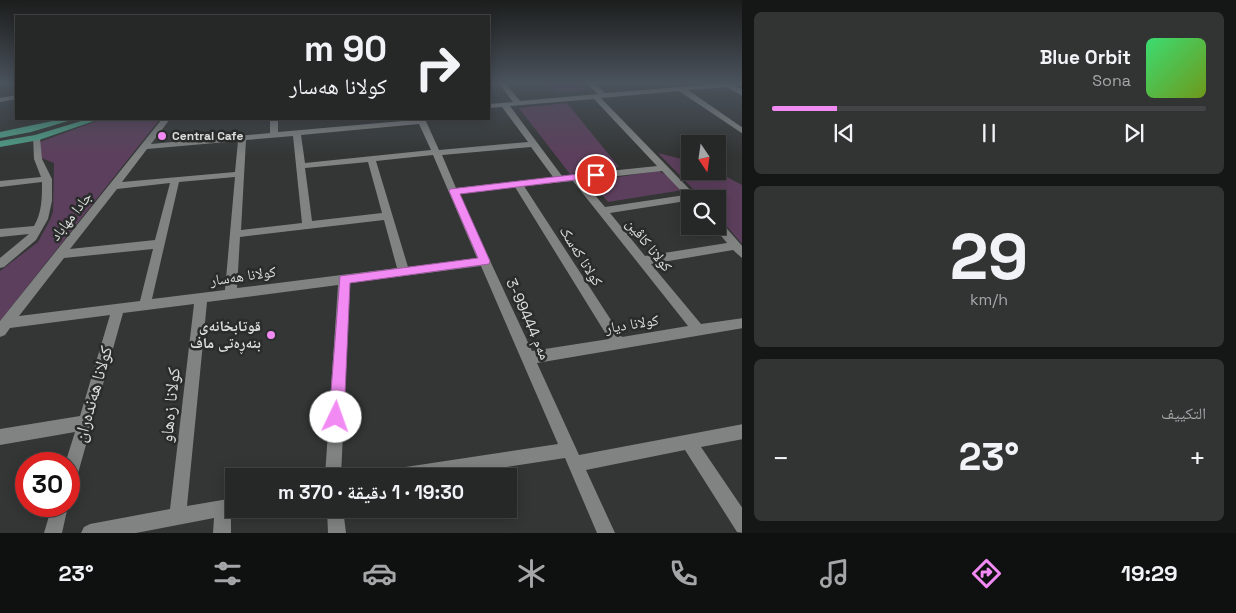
<!DOCTYPE html>
<html lang="ar">
<meta charset="utf-8">
<style>
body{margin:0;font-family:"Space Grotesk","Noto Naskh Arabic",sans-serif;background:#323434;color:#f1f3f6;direction:rtl;height:100vh;display:flex;flex-direction:column;font-size:19px;white-space:nowrap}
*{box-sizing:border-box;margin:0}
p{font-size:16px;color:#a4a6a8}
.icon{flex:none;width:28px;height:28px;fill:none;stroke:currentColor;stroke-width:2;stroke-linecap:round;stroke-linejoin:round}
.map{position:relative;flex:1;overflow:hidden;direction:ltr}
.drawer{display:flex;flex-direction:column;gap:12px;padding:12px;background:#151616;width:494px}
.drawer>*{flex:none}
.banner{position:absolute;left:15px;top:15px;width:475px;height:105px;border-radius:0px;box-shadow:0 2px 12px #0003,0 0 0 1px #424445;direction:rtl;background:#262828;color:#f1f3f6;overflow:hidden}
.needle{width:32px;rotate:167deg}
.tools{position:absolute;left:681px;top:135px;display:grid;gap:10px}
.tools a{display:grid;place-items:center;width:45px;height:45px;border-radius:0px;background:#262828;box-shadow:0 2px 12px #0003,0 0 0 1px #424445;font-size:25px}
.speed{position:absolute;left:15px;top:452px;display:flex;gap:10px;font-size:25px;font-weight:700;text-align:center}
.speed>*{display:grid;place-content:center;width:65px;height:65px;border-radius:50%;background:#262828;box-shadow:0 2px 12px #0003,0 0 0 1px #424445;line-height:1}
.speed .limit{border:8px solid #d22;background:#fff;color:#111}
.pin{position:absolute;display:grid;place-items:center;width:42px;height:42px;color:#fff;margin:-21px;border:2px solid #fff;border-radius:50%;box-shadow:0 1px 5px #0007}
.me{position:absolute;width:55px;margin:-28px;rotate:3deg;stroke-linejoin:round;filter:drop-shadow(0 0 4px #0008)}
.turn{display:flex;align-items:center;gap:18px;height:105px;padding:0 20px;font-size:22px}
.turn .icon{width:65px;height:65px;stroke-width:2.5}
.turn b{display:block;font-size:35px;line-height:42px}
.big{font-size:38px;font-weight:700;line-height:1.1}
.drawer .card{flex:1;display:flex;flex-direction:column;justify-content:center;gap:8px;min-width:0;padding:0 18px;border-radius:8px;background:#323434}
.drawer .dial{align-items:center;gap:0}
.dial b{font-size:65px;line-height:1}
.song{display:flex;align-items:center;gap:15px}
.cover{width:60px;height:60px;border-radius:8px;background:linear-gradient(135deg,hsl(140 70% 55%),hsl(80 70% 35%))}
.played{height:5px;border-radius:2px;background:linear-gradient(90deg,#f28af3 15%,#424445 15%)}
.keys{display:flex;justify-content:space-around;direction:ltr}
.heat{display:flex;justify-content:space-between;align-items:center;font-size:28px;direction:ltr}
.trip{position:absolute;left:225px;top:468px;width:292px;height:50px;border-radius:0px;background:#262828;box-shadow:0 2px 12px #0003,0 0 0 1px #424445;font-weight:700;line-height:50px;text-align:center;direction:rtl}
.dock{display:flex;height:80px;justify-content:space-around;align-items:center;background:#0f1010;color:#a4a6a8}
.dock .icon{width:35px;height:35px}
.dock .selected{color:#f28af3}
.dock b{font-size:22px;color:#f1f3f6}
main{display:flex;flex:1;min-height:0}
.map>svg:first-child{display:block}
.green{fill:#5c3f5c}
.lines{fill:none;stroke-linecap:round;stroke-linejoin:round}
.street{fill:#808382;fill-rule:evenodd}
.primary{fill:#4f9e87;fill-rule:evenodd}
.route{fill:#f28af3;stroke:#9d5a9e}
.poi-dot{fill:#f28af3;stroke:#292c2b;stroke-width:2}
.labels{text-anchor:middle;stroke-width:5;stroke-linejoin:round;paint-order:stroke}
.far-poi-label{font-size:12px;font-weight:bold;fill:#dbdddc;stroke:#292c2b;text-anchor:start}
.street-label{font-size:15px;fill:#dbdddc;stroke:#292c2b}
.poi-label{font-size:15px;font-weight:bold;fill:#dbdddc;stroke:#292c2b;text-anchor:end}
.near-street-label{font-size:18px;fill:#dbdddc;stroke:#292c2b}
</style>
<main>
<section class="drawer">
<div class="card">
<div class="song"><i class="cover"></i><div><b>Blue Orbit</b><p>Sona</p></div></div>
<div class="played"></div>
<div class="keys"><svg class="icon" aria-label="previous" viewBox="0 0 24 24"><path d="M18 5L8 12l10 7zM5 5v14"/></svg><svg class="icon" aria-label="pause" viewBox="0 0 24 24"><path d="M8 5v14M16 5v14"/></svg><svg class="icon" aria-label="next" viewBox="0 0 24 24"><path d="M6 5l10 7-10 7zM19 5v14"/></svg></div>
</div>
<div class="card dial"><b>29</b><p>km/h</p></div>
<div class="card"><p>التكييف</p>
<div class="heat"><a>−</a><b class="big">23°</b><a>+</a></div>
</div>
</section>
<div class="map">
<svg width="743" height="533" viewBox="0 0 743 533">
<rect width="100%" height="100%" fill="#333635"/>
<path class="green" d="M545,82H577L586,90L557,93Z
M567,103L619,167L570,174L519,108Z
M102,119H160L0,321V271L38,242L50,220L53,212L54,163L39,157L40,142Z
M658,153L690,161V171H716L742,185V244L718,216V199H703Z
M659,171L666,175L683,190L608,202L590,181Z"/>
<g class="lines">
<path class="street" d="M498,82H504L520,101L598,94L585,82H592L605,93L743,82V85L735,86L743,90V96L726,87L688,90L743,128V134L679,91L601,98L699,199L610,213L645,256L727,243L713,226H718V223H722L743,247V259L733,250L651,264L701,324L743,318V328L537,363L579,455L743,424V439L701,447L743,509V533L737,532L685,450L586,470L615,533H597L565,458L449,476H391L393,470L399,468L558,444L481,266L350,283L341,476H325L338,285L207,302L187,506L234,498V509H241L240,512L231,515V533H213L214,518L136,533H81L84,527L90,524L170,509L194,304L123,313L75,484L69,486V464H65L75,432L0,445V429L80,416L110,315L10,328L5,335L0,337V321L162,119H170L151,144L270,133V119H278V132L425,119L439,150L528,142L502,107L489,108V104L513,102ZM594,99L657,166L562,176L510,106ZM419,124L431,150L305,163L301,135ZM293,136L302,223L241,230L246,140ZM238,141L235,172L122,182L147,149ZM531,147L553,177L456,188L442,155ZM433,155L477,258L408,267L376,161ZM368,162L382,213L312,221L305,168ZM662,171L685,195L605,207L582,180ZM235,177L225,290L152,299L179,182ZM573,181L688,326L622,337L524,186ZM170,183L155,240L70,249L117,189ZM515,187L609,339L532,351L459,194ZM384,220L397,268L237,288L240,237ZM153,249L140,301L19,316L64,258Z
M16,95V99L0,102V98Z
M33,136H39L40,138L42,159L52,179V201L48,219L36,240L4,267L0,268V258L29,234L0,237V229L34,226C42,212 42,198 42,182L0,187V181L41,177L34,159Z
M52,506H68L62,533H44Z
M327,509H343L346,533H328Z"/>
<path class="primary" d="M62,119H75L31,132L0,138V132Z
M88,119H100L39,140L0,147V141L35,135Z"/>
</g>
<linearGradient id="sky" x2="0" y2="1"><stop stop-color="#1c1e1d"/><stop offset="0.53" stop-color="#4a525c"/><stop offset="1" stop-color="#4a525c" stop-opacity="0"/></linearGradient>
<rect width="743" height="156" fill="url(#sky)"/>
<path class="route" d="M596,172L599,173V177L460,194L490,261L489,264L350,283L344,417L342,423L336,425L331,423L329,417L340,276L478,258L449,191L450,189Z"/>
<g class="poi-dot">
<circle cx="162" cy="136" r="5"/>
<circle cx="271" cy="335" r="5"/>
</g>
<g class="labels">
<g class="far-poi-label">
<text x="172" y="140">Central Cafe</text>
</g>
<g class="street-label">
<text transform="translate(71 216) rotate(-52)" y="5">جادا مهاباد</text>
<text transform="translate(649 245) rotate(51)" y="5">کولانا کاڤین</text>
<text transform="translate(581 256) rotate(58)" y="5">کولانا کەسک</text>
<text transform="translate(243 276) rotate(-8)" y="5">کولانا هه‌سار</text>
<text transform="translate(528 319) rotate(66)" y="5">مەم 99444-3</text>
<text transform="translate(632 324) rotate(-9)" y="5">کولانا دیار</text>
</g>
<g class="poi-label">
<text x="261" y="331">قوتابخانەی<tspan x="261" dy="17">بنەڕەتی ماف</tspan></text>
</g>
<g class="near-street-label">
<text transform="translate(93 394) rotate(-74)" y="6">کولانا هه‌نده‌ران</text>
<text transform="translate(170 405) rotate(-84)" y="6">کولانا زەهاو</text>
</g>
</g>
</svg>
<div class="tools">
<a><svg class="needle" viewBox="-14 -14 28 28"><path d="M0-13l5 13h-10z" fill="#e53935"/><path d="M0 13l5-13h-10z" fill="#a4a6a8"/></svg></a>
<a><svg class="icon" aria-label="search" viewBox="0 0 24 24"><circle cx="10" cy="10" r="6"/><path d="M15 15l6 6"/></svg></a>
</div>
<div class="speed"><div class="limit">30</div></div>
<div class="pin" style="left:596px;top:175px;background:#d93025"><svg class="icon" aria-label="arrive" viewBox="0 0 24 24"><path d="M6 21V4h12l-3 4 3 4H6"/></svg></div>
<svg class="me" style="left:336px;top:417px" viewBox="-20 -20 40 40"><circle r="19" fill="#fff"/><path d="M0-13L10 11 0 6-10 11z" fill="#f28af3"/></svg>
<div class="trip">19:30 · 1 دقيقة · 370 m</div>
<div class="banner">
<div class="turn"><svg class="icon" aria-label="right" viewBox="0 0 24 24"><path d="M7 20v-9h11M14 6l5 5-5 5"/></svg><div><b>90 m</b>کولانا هه‌سار</div></div>
</div>
</div>
</main>
<nav class="dock">
<b>19:29</b>
<svg class="icon selected" aria-label="directions" viewBox="0 0 24 24"><path d="M12 3l9 9-9 9-9-9zM9 14v-3h6M13 9l2 2-2 2"/></svg>
<svg class="icon" aria-label="music" viewBox="0 0 24 24"><path d="M9 18V5l10-2v13"/><circle cx="6" cy="18" r="3"/><circle cx="16" cy="16" r="3"/></svg>
<svg class="icon" aria-label="phone" viewBox="0 0 24 24"><path d="M5 4h4l2 5-3 2q2 4 5 5l2-3 5 2v4C11 20 4 13 5 4z"/></svg>
<svg class="icon" aria-label="climate" viewBox="0 0 24 24"><path d="M12 3v18M4 7l16 10M4 17L20 7"/></svg>
<svg class="icon" aria-label="car" viewBox="0 0 24 24"><path d="M5 17H2v-5l4-1 3-4h7l3 4 3 1v5h-3M9 17h6M6 11h13"/><circle cx="7" cy="17" r="2"/><circle cx="17" cy="17" r="2"/></svg>
<svg class="icon" aria-label="filters" viewBox="0 0 24 24"><path d="M4 7h16M4 17h16"/><circle cx="9" cy="7" r="2"/><circle cx="15" cy="17" r="2"/></svg>
<b>23°</b>
</nav>
